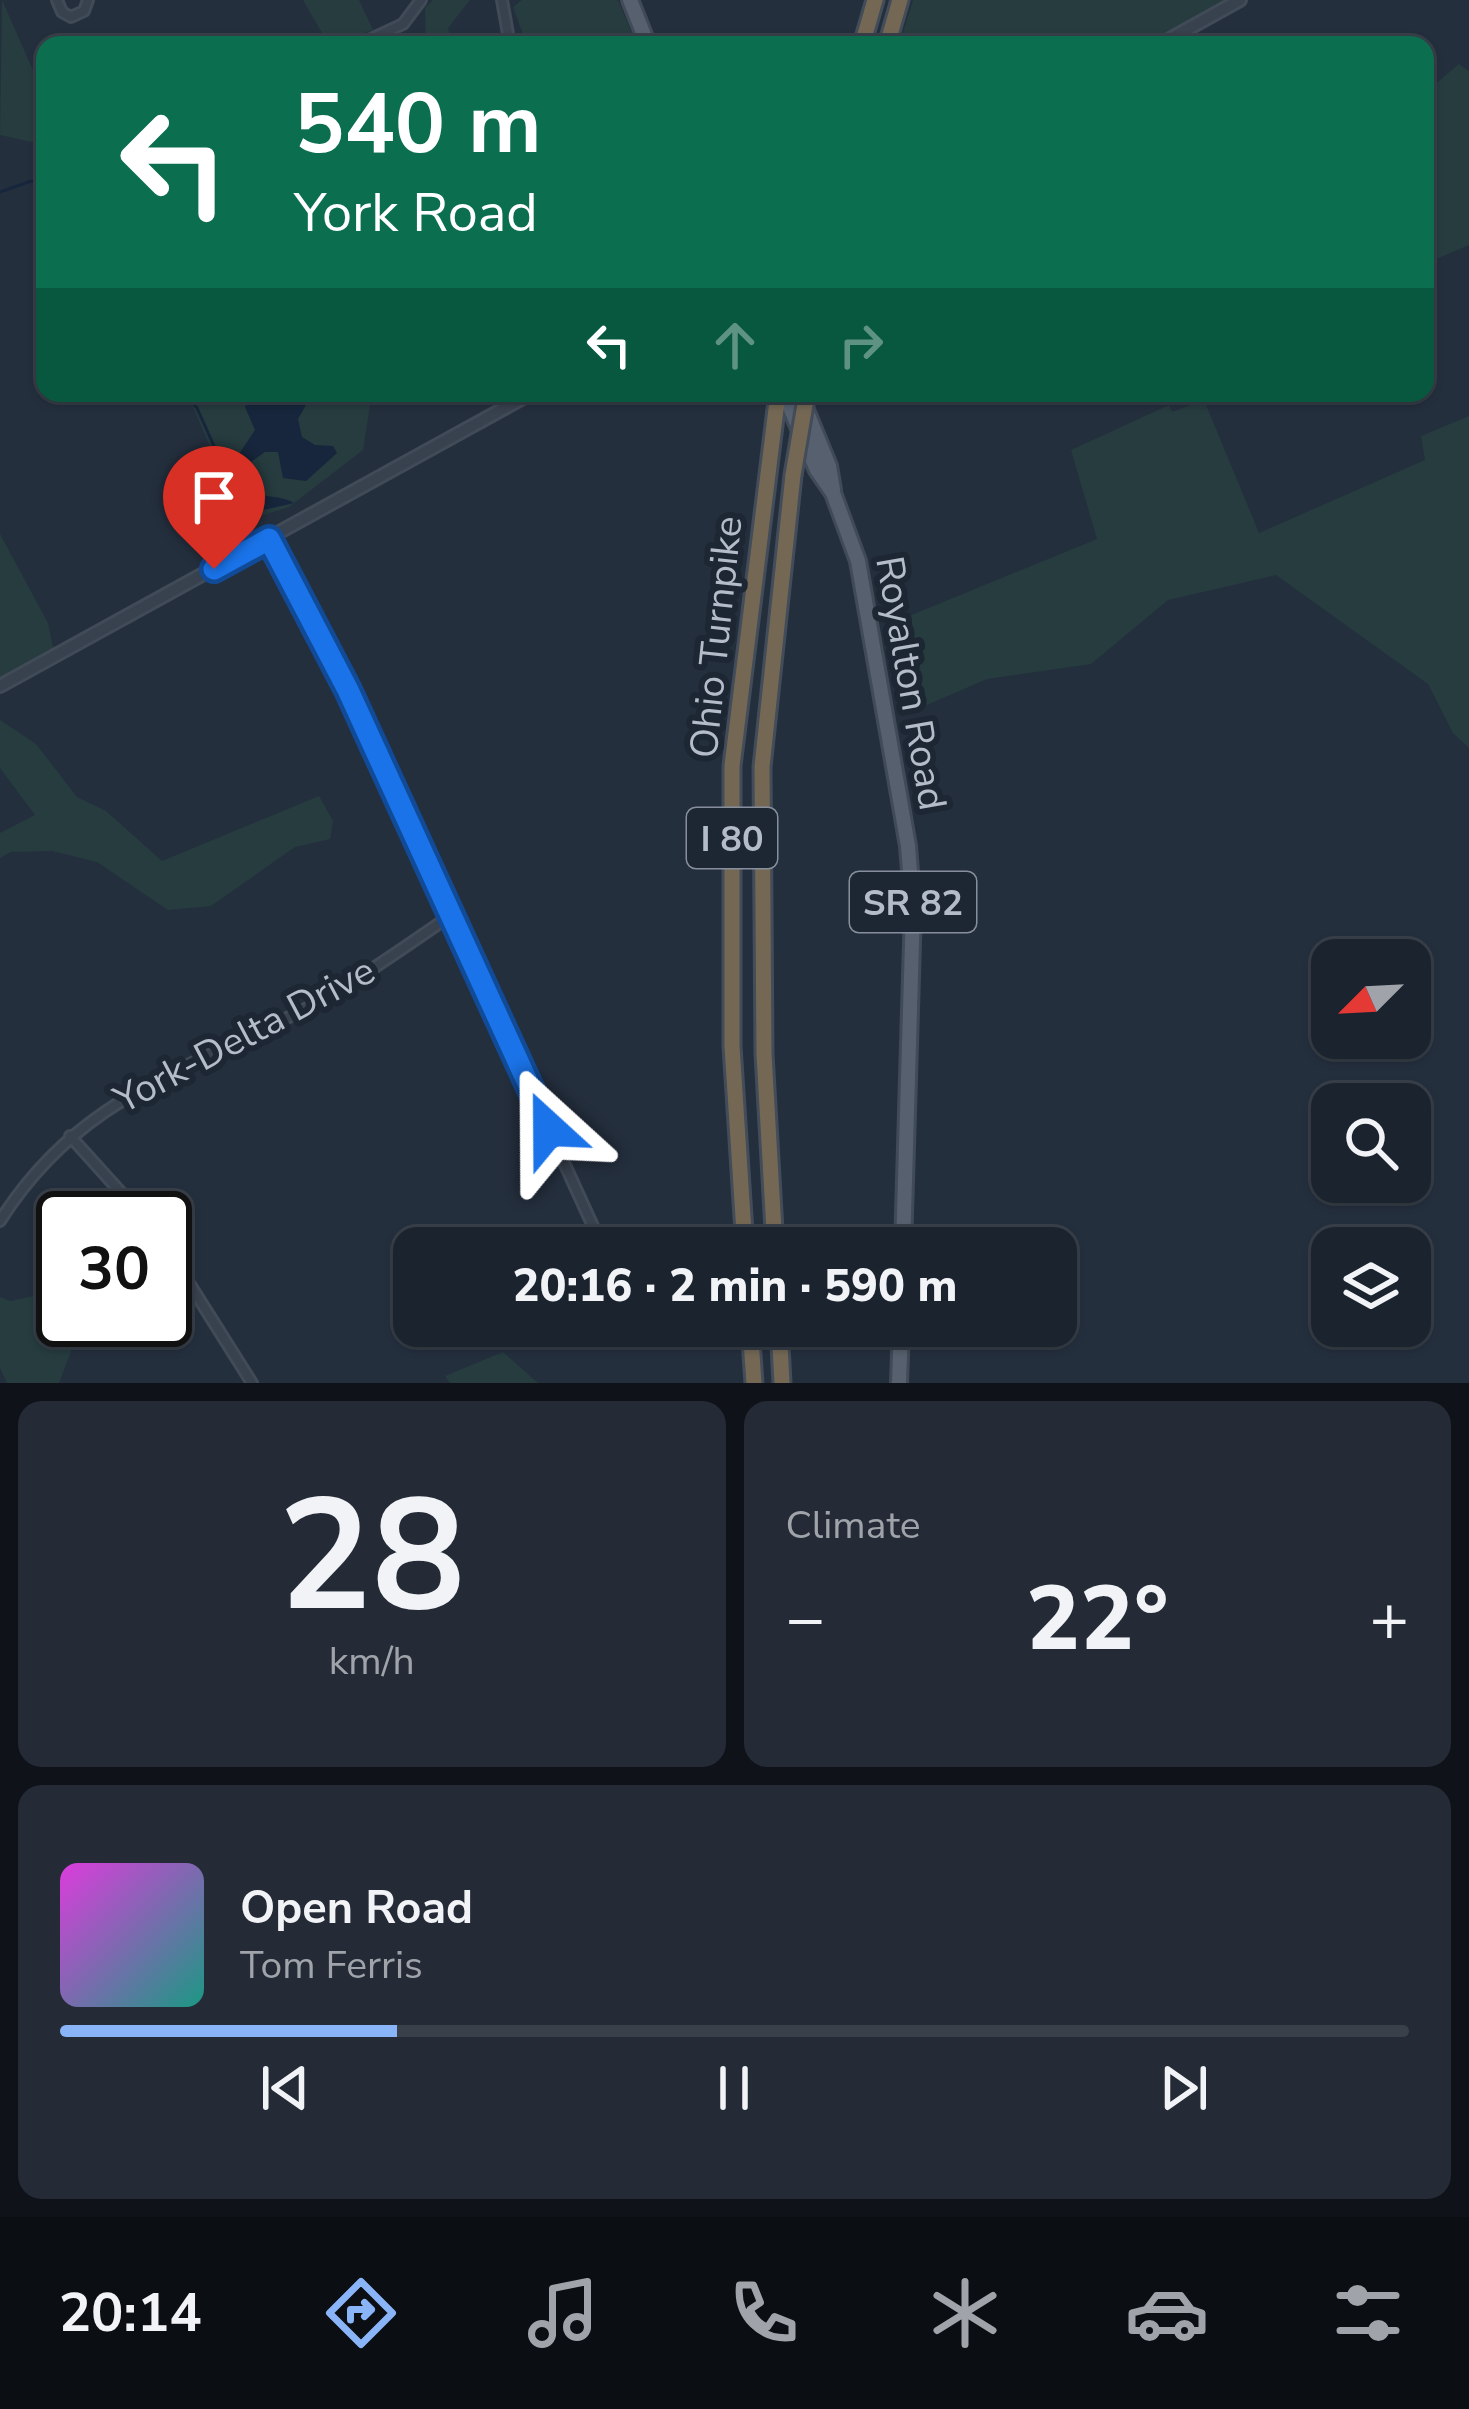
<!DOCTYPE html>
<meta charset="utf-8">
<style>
body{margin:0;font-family:"Nunito Sans",sans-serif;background:#242b36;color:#f1f3f6;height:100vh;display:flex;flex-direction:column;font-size:45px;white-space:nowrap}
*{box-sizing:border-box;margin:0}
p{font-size:39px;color:#a0a4aa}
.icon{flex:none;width:66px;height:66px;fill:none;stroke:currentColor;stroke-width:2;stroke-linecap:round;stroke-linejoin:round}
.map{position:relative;height:1383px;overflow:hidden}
.panel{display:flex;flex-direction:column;gap:18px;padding:18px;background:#0f1319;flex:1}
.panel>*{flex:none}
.guide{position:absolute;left:36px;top:36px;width:1398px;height:366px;border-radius:24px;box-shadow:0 3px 9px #0004,0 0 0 3px #39404a;background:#0b6e4f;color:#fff;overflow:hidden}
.needle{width:78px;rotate:246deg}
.tools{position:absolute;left:1311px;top:939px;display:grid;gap:24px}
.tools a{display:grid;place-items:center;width:120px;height:120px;border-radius:24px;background:#1b232e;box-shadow:0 3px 9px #0004,0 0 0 3px #39404a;font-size:60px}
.speed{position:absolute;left:36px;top:1191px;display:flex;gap:24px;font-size:60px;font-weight:700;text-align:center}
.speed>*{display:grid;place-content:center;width:156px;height:156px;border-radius:50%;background:#1b232e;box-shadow:0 3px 9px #0004,0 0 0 3px #39404a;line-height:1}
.speed .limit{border:6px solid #111;border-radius:18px;background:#fff;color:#111}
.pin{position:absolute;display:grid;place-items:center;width:102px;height:102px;color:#fff;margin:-123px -51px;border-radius:50% 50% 50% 0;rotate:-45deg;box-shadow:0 0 12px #0007}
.pin .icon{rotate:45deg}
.me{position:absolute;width:132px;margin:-66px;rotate:336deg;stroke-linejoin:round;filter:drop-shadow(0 0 9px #0008)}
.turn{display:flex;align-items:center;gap:42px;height:252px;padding:0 60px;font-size:54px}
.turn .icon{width:156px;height:156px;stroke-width:2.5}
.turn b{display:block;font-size:84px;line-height:102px}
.lanes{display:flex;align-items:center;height:114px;padding:0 60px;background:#0003;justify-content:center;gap:60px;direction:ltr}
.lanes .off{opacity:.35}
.big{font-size:90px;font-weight:800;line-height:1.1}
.panel .card{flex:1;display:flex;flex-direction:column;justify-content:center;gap:18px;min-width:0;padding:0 42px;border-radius:24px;background:#242b36}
.panel .dial{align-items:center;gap:0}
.dial b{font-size:156px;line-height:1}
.song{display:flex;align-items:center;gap:36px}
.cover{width:144px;height:144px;border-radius:18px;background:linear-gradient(135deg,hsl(300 70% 55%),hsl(170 70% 35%))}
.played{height:12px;border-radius:6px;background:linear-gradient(90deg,#8ab4f8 25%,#39404a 25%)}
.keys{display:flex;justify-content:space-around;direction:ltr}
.heat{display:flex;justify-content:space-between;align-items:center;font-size:66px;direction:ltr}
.panel .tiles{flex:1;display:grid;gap:18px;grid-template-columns:1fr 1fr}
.card:last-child{grid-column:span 2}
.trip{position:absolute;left:393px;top:1227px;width:684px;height:120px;border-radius:24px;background:#1b232e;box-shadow:0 3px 9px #0004,0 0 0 3px #39404a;font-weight:800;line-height:120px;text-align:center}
.menu{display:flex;height:192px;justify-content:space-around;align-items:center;background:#0b0e12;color:#a0a4aa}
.menu .icon{width:84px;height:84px}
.menu .current{color:#8ab4f8}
.menu b{font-size:54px;color:#f1f3f6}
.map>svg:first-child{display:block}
.green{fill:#263c3f}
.water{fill:#17263c}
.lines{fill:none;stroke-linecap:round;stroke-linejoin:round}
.stream{stroke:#17263c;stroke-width:3}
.minor-casing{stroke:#414a57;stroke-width:14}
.tertiary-casing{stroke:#414a57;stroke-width:16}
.primary-casing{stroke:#414a57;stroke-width:20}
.motorway-casing{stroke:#434c59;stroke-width:21}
.minor{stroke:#38414e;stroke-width:8}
.tertiary{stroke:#38414e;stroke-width:10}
.primary{stroke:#56606e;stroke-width:14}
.motorway{stroke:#746855;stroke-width:15}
.motorway-bridge-casing{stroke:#434c59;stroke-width:21;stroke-linecap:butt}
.motorway-bridge{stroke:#746855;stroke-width:15}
.route-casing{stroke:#114b97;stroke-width:30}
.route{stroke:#1a73e8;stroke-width:21}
.labels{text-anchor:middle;stroke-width:12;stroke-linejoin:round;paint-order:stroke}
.shield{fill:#1d2633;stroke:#878f9c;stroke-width:3}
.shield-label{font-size:36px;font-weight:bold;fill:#b4bcc9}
.street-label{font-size:39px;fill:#b4bcc9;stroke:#1d2633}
</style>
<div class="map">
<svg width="1469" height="1383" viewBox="0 0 1469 1383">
<rect width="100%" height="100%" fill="#242f3e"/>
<path class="green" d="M2,0L40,86H45V145L0,135Z
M303,0H359L373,30L329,45Z
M433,0H470L448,28L452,45H426L425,8Z
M522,0H618L637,45H527L513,7Z
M913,0H1228L1143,45H899Z
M1459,64L1469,71V245L1425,264V93Z
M187,393H372L363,450L289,507L251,519L232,497Z
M1204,400L1259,533L1425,460L1421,436L1469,416V748L1453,733L1428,684L1276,575L1168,600L1091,664L987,679L906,714L892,623L1097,539L1071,450L1169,405L1172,412Z
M0,534L48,623L53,648L0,677Z
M0,720L36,744L77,797L106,811L162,861L319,796L333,821L330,839L295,847L211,906L168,910L97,862L52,851L11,852L0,858V833L35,815L0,768Z
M63,1290V1320H83L59,1383H7L0,1368V1297L10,1301Z
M503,1352L538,1383H450L445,1376Z"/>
<path class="water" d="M303,393L306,405L298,419L302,437L315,445L333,446L337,453L306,481L283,478L278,452H265L245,466C245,507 274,490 294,503L259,511L233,463L255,430L245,407L248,401Z"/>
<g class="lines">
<path class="stream" d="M0,192L31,181L45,184
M184,393L197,408L238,500L259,506"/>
<defs>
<path id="minor" d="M57,0L62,12L71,17L84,11L88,0
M502,0L510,45
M358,45L403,24L421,0
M492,393L500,400L502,393
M269,539L348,690L603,1248
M70,1136L144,1218
M0,1221C74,1104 172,1075 289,1017C347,989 400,950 453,914
M165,1245L252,1383"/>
<path id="tertiary" d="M1159,45L1240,0
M0,686L532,393"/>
<path id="primary" d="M630,0L648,45
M784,393L817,470L833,493L858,561L908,846L913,909L903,1248
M799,393L829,466L833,490
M899,1383L901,1326"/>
<path id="motorway" d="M862,45L875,0
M887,45L900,0
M745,1248L732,1046V766L778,393
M775,1248L764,1054L762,767L793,475
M750,1326L754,1383
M779,1326L782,1383"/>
</defs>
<use href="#minor" class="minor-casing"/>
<use href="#tertiary" class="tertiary-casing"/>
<use href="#primary" class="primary-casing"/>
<use href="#motorway" class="motorway-casing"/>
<use href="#minor" class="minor"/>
<use href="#tertiary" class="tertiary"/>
<use href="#primary" class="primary"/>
<use href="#motorway" class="motorway"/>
<defs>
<path id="motorway-bridge" d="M793,475L807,393"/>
</defs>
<use href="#motorway-bridge" class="motorway-bridge-casing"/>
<use href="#motorway-bridge" class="motorway-bridge"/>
</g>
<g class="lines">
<defs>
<path id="route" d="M214,569L269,539L348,690L549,1129"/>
</defs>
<use href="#route" class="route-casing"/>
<use href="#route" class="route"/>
</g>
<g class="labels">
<g class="shield">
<rect x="687" y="808" width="90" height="60" rx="9"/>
<rect x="850" y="872" width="126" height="60" rx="9"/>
</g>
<g class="shield-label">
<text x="732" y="851">I 80</text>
<text x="913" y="915">SR 82</text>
</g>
<g class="street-label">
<text transform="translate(715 637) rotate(-84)" y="14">Ohio Turnpike</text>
<text transform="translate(912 683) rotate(80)" y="14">Royalton Road</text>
<text transform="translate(244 1034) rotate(-28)" y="14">York-Delta Drive</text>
</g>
</g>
</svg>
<div class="tools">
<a><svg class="needle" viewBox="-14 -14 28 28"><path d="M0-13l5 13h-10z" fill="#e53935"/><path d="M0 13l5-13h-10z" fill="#a0a4aa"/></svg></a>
<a><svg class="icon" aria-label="search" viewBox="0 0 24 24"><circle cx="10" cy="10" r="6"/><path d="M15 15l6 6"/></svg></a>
<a><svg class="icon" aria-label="layers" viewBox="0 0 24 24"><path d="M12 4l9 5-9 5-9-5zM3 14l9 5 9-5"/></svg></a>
</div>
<div class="speed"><div class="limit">30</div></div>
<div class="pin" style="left:214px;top:569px;background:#d93025"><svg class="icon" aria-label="arrive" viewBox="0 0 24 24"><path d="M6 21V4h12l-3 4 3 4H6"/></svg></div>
<svg class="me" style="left:549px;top:1129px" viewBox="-20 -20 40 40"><path d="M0-17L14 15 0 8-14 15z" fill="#1a73e8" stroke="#fff" stroke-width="4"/></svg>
<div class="trip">20:16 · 2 min · 590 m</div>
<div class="guide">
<div class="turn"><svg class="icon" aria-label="left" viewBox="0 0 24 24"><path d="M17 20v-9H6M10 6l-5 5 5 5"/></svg><div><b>540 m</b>York Road</div></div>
<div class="lanes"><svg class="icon" aria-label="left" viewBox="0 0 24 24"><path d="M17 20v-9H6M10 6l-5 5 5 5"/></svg><svg class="icon off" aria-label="ahead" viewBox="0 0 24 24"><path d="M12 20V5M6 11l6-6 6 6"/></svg><svg class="icon off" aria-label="right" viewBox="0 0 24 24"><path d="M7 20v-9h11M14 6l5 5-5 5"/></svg></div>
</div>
</div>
<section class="panel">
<div class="tiles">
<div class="card dial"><b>28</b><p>km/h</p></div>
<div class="card"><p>Climate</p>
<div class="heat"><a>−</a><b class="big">22°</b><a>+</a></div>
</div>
<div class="card">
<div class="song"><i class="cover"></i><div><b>Open Road</b><p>Tom Ferris</p></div></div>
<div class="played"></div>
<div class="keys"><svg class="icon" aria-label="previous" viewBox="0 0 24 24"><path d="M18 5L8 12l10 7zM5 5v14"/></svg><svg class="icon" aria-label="pause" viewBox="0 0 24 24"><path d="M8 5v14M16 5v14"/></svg><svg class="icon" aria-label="next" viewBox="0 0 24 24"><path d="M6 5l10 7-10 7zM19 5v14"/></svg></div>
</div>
</div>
</section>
<nav class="menu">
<b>20:14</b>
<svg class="icon current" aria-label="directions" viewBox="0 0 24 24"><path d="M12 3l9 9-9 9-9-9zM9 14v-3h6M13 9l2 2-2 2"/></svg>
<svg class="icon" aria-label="music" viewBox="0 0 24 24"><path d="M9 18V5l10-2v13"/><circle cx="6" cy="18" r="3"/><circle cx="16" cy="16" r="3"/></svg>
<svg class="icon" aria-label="phone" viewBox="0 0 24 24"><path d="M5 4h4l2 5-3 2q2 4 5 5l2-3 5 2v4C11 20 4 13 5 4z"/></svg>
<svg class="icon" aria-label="climate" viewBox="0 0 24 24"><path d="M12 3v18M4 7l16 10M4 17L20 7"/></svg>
<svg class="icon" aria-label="car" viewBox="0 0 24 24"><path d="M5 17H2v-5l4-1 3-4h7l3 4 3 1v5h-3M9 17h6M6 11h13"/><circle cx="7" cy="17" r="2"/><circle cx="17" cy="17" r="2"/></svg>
<svg class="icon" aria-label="filters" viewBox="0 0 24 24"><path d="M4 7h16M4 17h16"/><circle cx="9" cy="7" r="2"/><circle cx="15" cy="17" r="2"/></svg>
</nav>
